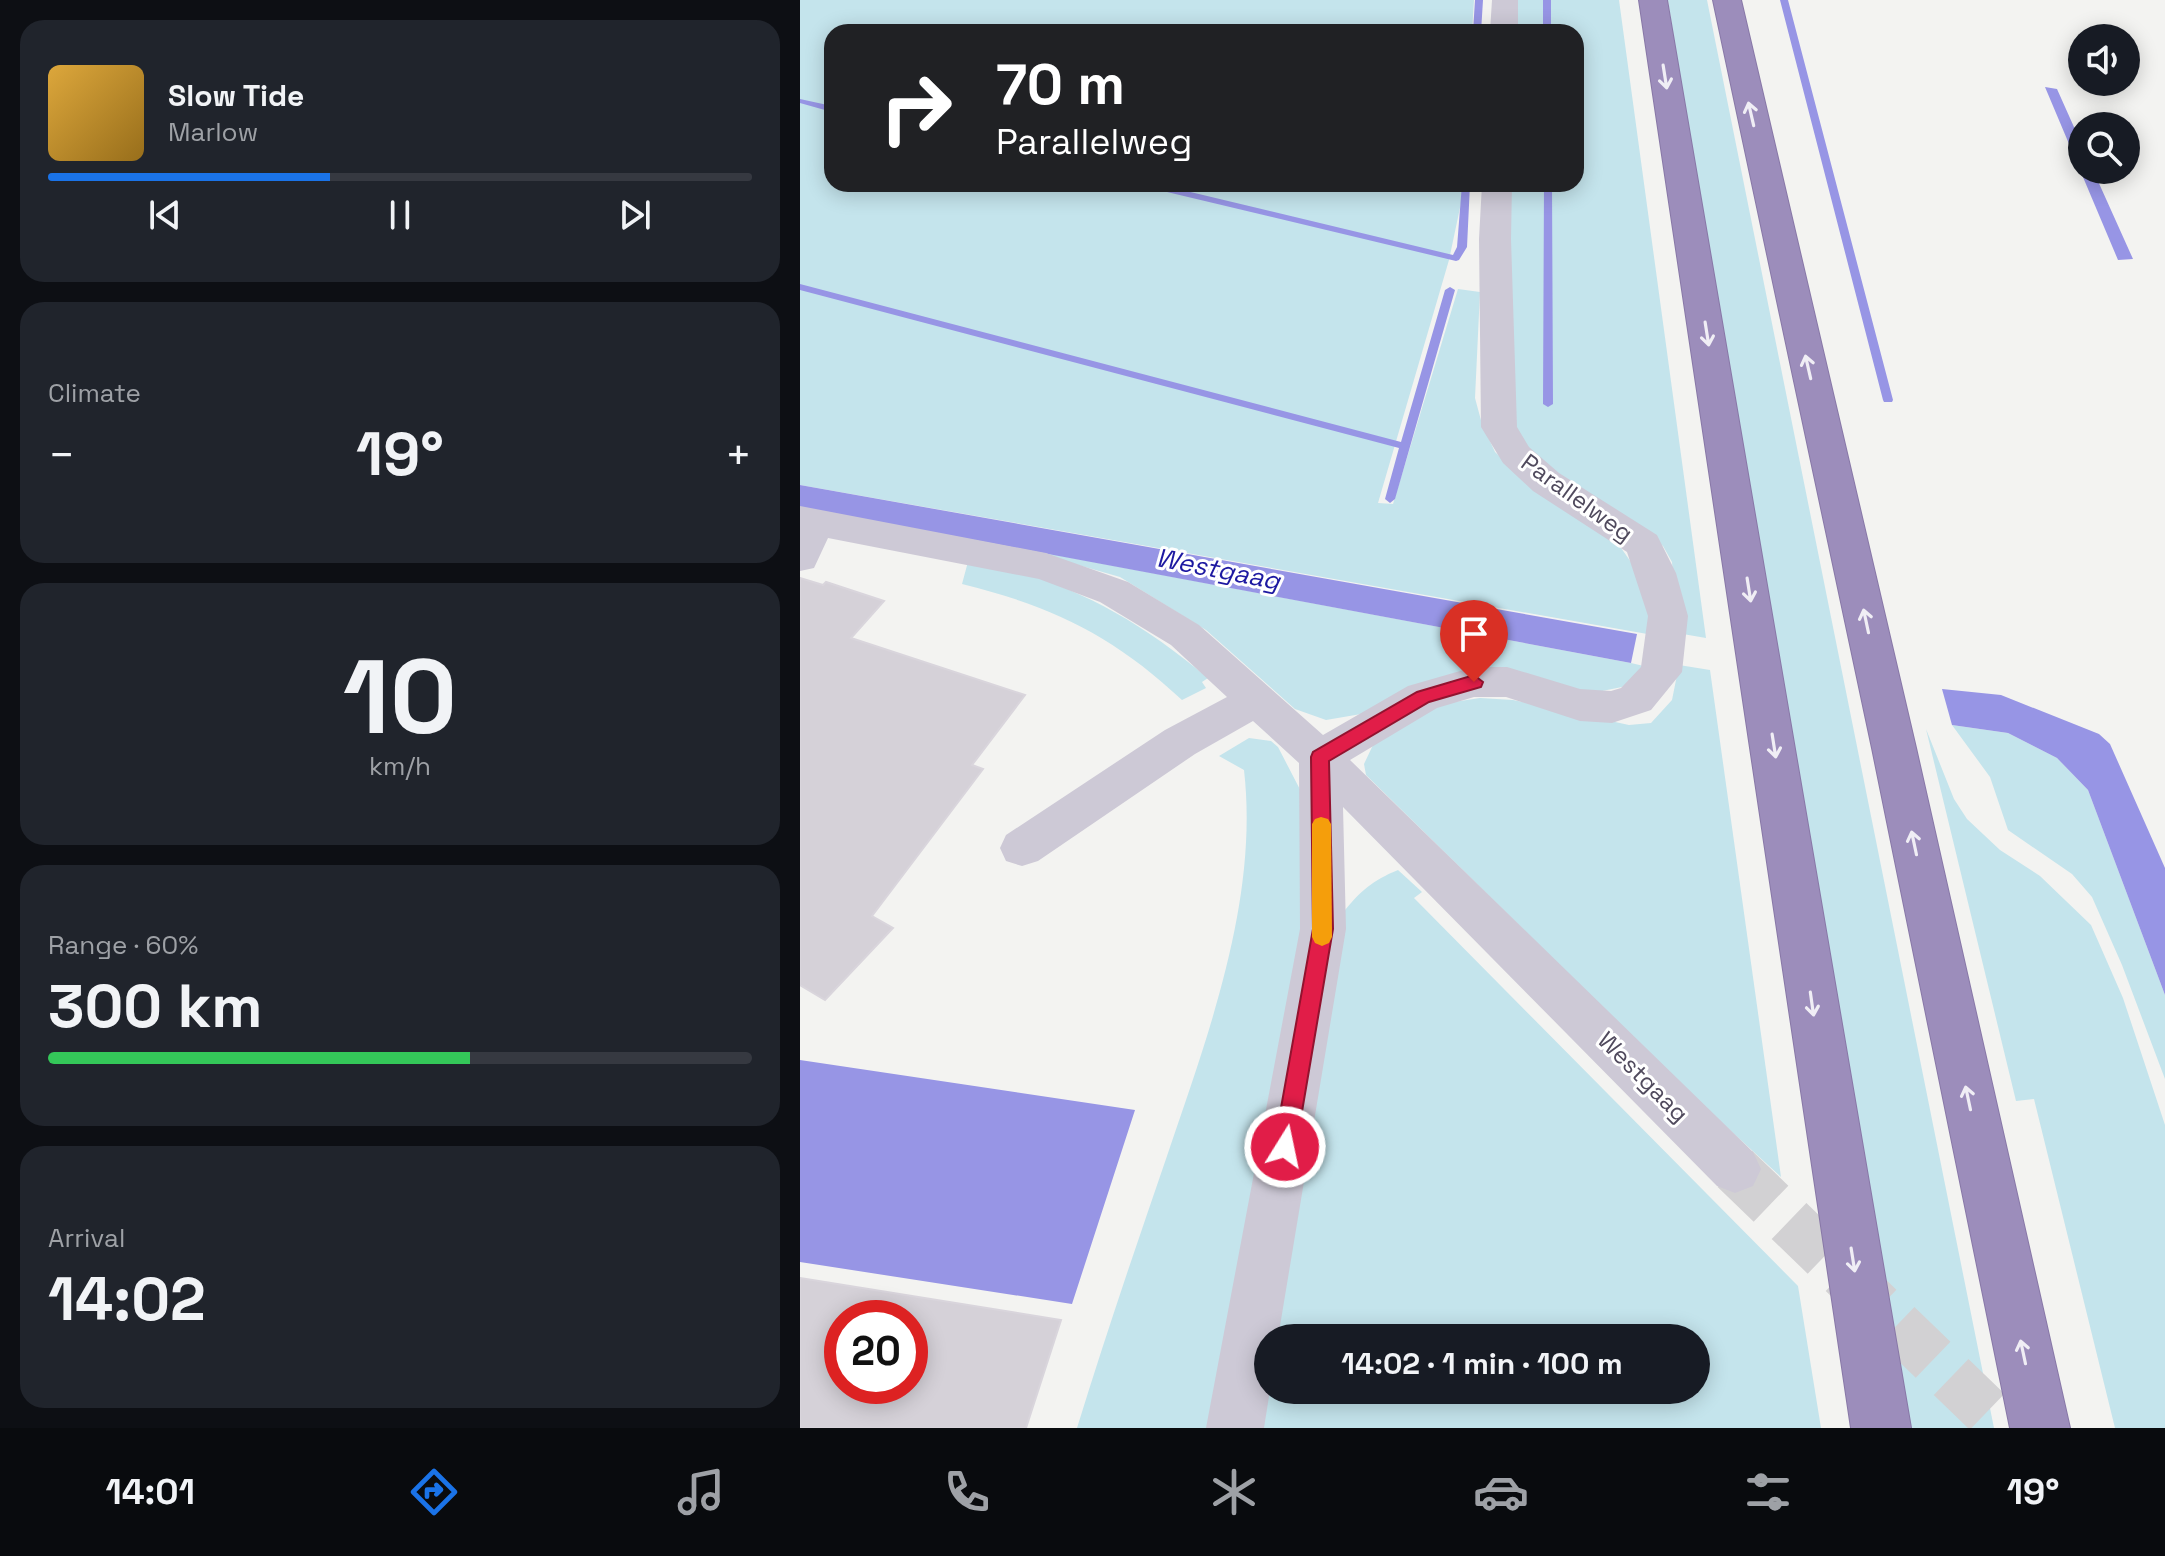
<!DOCTYPE html>
<meta charset="utf-8">
<style>
body{margin:0;font-family:"Space Grotesk",sans-serif;background:#20242c;color:#f1f3f6;height:100vh;display:flex;flex-direction:column;font-size:30px;white-space:nowrap}
*{box-sizing:border-box;margin:0}
p{font-size:26px;color:#9ea1a6}
.icon{flex:none;width:44px;height:44px;fill:none;stroke:currentColor;stroke-width:2;stroke-linecap:round;stroke-linejoin:round}
.map{position:relative;flex:1;overflow:hidden}
.details{display:flex;flex-direction:column;gap:20px;padding:20px;background:#0d0f14;width:800px}
.details>*{flex:none}
.hud{position:absolute;left:24px;top:24px;width:760px;height:168px;border-radius:24px;box-shadow:0 4px 20px #0003;background:#202124;color:#fff;overflow:hidden}
.controls{position:absolute;left:1268px;top:24px;display:grid;gap:16px}
.controls a{display:grid;place-items:center;width:72px;height:72px;border-radius:50%;background:#171b24;box-shadow:0 4px 20px #0003;font-size:40px}
.speed{position:absolute;left:24px;top:1300px;display:flex;gap:16px;font-size:40px;font-weight:700;text-align:center}
.speed>*{display:grid;place-content:center;width:104px;height:104px;border-radius:50%;background:#171b24;box-shadow:0 4px 20px #0003;line-height:1}
.speed .limit{border:12px solid #d22;background:#fff;color:#111}
.pin{position:absolute;display:grid;place-items:center;width:68px;height:68px;color:#fff;margin:-82px -34px;border-radius:50% 50% 50% 0;rotate:-45deg;box-shadow:0 0 8px #0007}
.pin .icon{rotate:45deg}
.me{position:absolute;width:88px;margin:-44px;rotate:10deg;stroke-linejoin:round;filter:drop-shadow(0 0 6px #0008)}
.turn{display:flex;align-items:center;gap:28px;height:168px;padding:0 40px;font-size:36px}
.turn .icon{width:104px;height:104px;stroke-width:2.5}
.turn b{display:block;font-size:56px;line-height:68px}
.big{font-size:60px;font-weight:600;line-height:1.1}
.details .tile{flex:1;display:flex;flex-direction:column;justify-content:center;gap:12px;min-width:0;padding:0 28px;border-radius:24px;background:#20242c}
.details .dial{align-items:center;gap:0}
.dial b{font-size:104px;line-height:1}
.song{display:flex;align-items:center;gap:24px}
.cover{width:96px;height:96px;border-radius:12px;background:linear-gradient(135deg,hsl(40 70% 55%),hsl(40 70% 35%))}
.played{height:8px;border-radius:4px;background:linear-gradient(90deg,#1a73e8 40%,#363941 40%)}
.keys{display:flex;justify-content:space-around;direction:ltr}
.heat{display:flex;justify-content:space-between;align-items:center;font-size:44px;direction:ltr}
.charge{height:12px;border-radius:6px;background:linear-gradient(90deg,#34c759 60%,#363941 0)}
.trip{position:absolute;left:454px;top:1324px;width:456px;height:80px;border-radius:40px;background:#171b24;box-shadow:0 4px 20px #0003;font-weight:600;line-height:80px;text-align:center}
.tabs{display:flex;height:128px;justify-content:space-around;align-items:center;background:#090b0e;color:#9ea1a6}
.tabs .icon{width:56px;height:56px}
.tabs .current{color:#1a73e8}
.tabs b{font-size:36px;color:#f1f3f6}
main{display:flex;flex:1;min-height:0}
.map>svg:first-child{display:block}
.green{fill:#c4e4ec;fill-rule:evenodd}
.water{fill:#9795e5}
.lines{fill:none;stroke-linecap:round;stroke-linejoin:round}
.stream{fill:#9795e5;fill-rule:evenodd}
.building{fill:#d5d1d8;stroke:#d9d5dc;stroke-width:2;fill-rule:evenodd}
.minor-tunnel{stroke:#d2d1d3;stroke-width:50;stroke-dasharray:50 25;stroke-linecap:butt}
.highway-casing{stroke:#8878a7;stroke-width:2}
.minor{fill:#cdc9d6;fill-rule:evenodd}
.highway{fill:#9c8dbb;fill-rule:evenodd}
.oneway{stroke:#f0eef5}
.route{fill:#e11d48;stroke:#92132f;stroke-width:2}
.slow{fill:#f59e0b}
.labels{text-anchor:middle;stroke-width:6;stroke-linejoin:round;paint-order:stroke}
.street-label{font-size:24px;fill:#504a5d;stroke:#fff}
.water-label{font-size:26px;font-style:italic;fill:#1d19a1;stroke:#fff}
</style>
<main>
<section class="details">
<div class="tile">
<div class="song"><i class="cover"></i><div><b>Slow Tide</b><p>Marlow</p></div></div>
<div class="played"></div>
<div class="keys"><svg class="icon" aria-label="previous" viewBox="0 0 24 24"><path d="M18 5L8 12l10 7zM5 5v14"/></svg><svg class="icon" aria-label="pause" viewBox="0 0 24 24"><path d="M8 5v14M16 5v14"/></svg><svg class="icon" aria-label="next" viewBox="0 0 24 24"><path d="M6 5l10 7-10 7zM19 5v14"/></svg></div>
</div>
<div class="tile"><p>Climate</p>
<div class="heat"><a>−</a><b class="big">19°</b><a>+</a></div>
</div>
<div class="tile dial"><b>10</b><p>km/h</p></div>
<div class="tile"><p>Range · 60%</p><b class="big">300 km</b><div class="charge"></div></div>
<div class="tile"><p>Arrival</p><b class="big">14:02</b></div>
</section>
<div class="map">
<svg width="1365" height="1428" viewBox="0 0 1365 1428">
<rect width="100%" height="100%" fill="#f3f3f1"/>
<path class="green" d="M0,0H674L672,32H32V184H665L649,260L578,503L593,504L658,289L680,292L675,398L682,424L695,452L731,486L819,545L840,575L853,635L0,485Z
M715,0H819L906,638L877,633L872,562L863,546L812,508L761,477L726,446L713,427L703,365L711,184H776V32H715Z
M868,0H907L1194,1428H1104L916,312Z
M0,507L831,663L848,667L822,687L792,693L673,670L632,681L567,713L526,720L495,709L406,630L320,577L257,559Z
M169,558C267,581 331,614 408,678L402,682L406,688L382,700C314,636 252,606 162,584Z
M879,665L910,670L981,1177L896,1099L566,775L564,764L573,745L628,706L680,698L713,700L829,725L851,723L872,700Z
M1152,725L1208,733L1257,758L1288,790L1365,995V1079L1322,965L1292,897L1272,874L1208,830L1190,777Z
M1126,729L1154,799L1167,819L1200,850L1240,876L1291,925L1323,998L1365,1125V1428H1315L1234,1099L1216,1101Z
M449,738L471,741L478,747L507,803L542,914C559,892 573,880 598,870L622,892L614,898L998,1286L1021,1428H277C305,1337 336,1246 367,1156C408,1035 459,900 444,770L419,756ZM468,1338H896V1390H468Z"/>
<path class="water" d="M1245,87L1257,89L1282,145V170H1293L1333,259L1318,260Z
M0,485L837,634L831,663L13,510L0,507Z
M1142,689L1201,695L1299,734L1310,744L1365,868V995L1288,790L1257,758L1208,733L1152,725Z
M0,1060L335,1110L272,1304L0,1262Z"/>
<g class="lines">
<path class="stream" d="M675,0H683L681,32H673Z
M743,0H751V32H743Z
M980,0H988L1093,400L1092,402H1084L1083,400Z
M0,99L32,106V112L0,103Z
M342,184H357L653,255L657,247L662,184H670L667,247L659,260L656,261L346,187Z
M744,184H752L753,404L748,407L743,404Z
M0,284L601,442L645,290L650,287L655,290L595,499L590,503L585,499L599,448L0,290Z"/>
</g>
<path class="building" d="M0,578L23,585L26,582L84,601L51,638L225,695L172,765L183,769L72,916L93,928L25,1000L0,985Z
M0,1278L261,1320L226,1428H0ZM42,1318H110V1386H42Z"/>
<g class="lines">
<path class="minor-tunnel" d="M935,1169L1204,1428"/>
<defs>
<path id="highway" d="M839,0H867L1111,1428H1051Z
M913,0H941L1116,748L1270,1428H1210L1072,748Z"/>
</defs>
<use href="#highway" class="highway-casing"/>
<path class="minor" d="M692,0H718V32H690Z
M682,184H712L711,239L717,427L729,447L759,473L857,535L876,573L888,616L882,672L851,710L812,723L780,721L706,697H674L637,708L550,760L953,1152L961,1169L953,1186L935,1193L917,1186L543,807L546,929L478,1338H468L470,1390L464,1428H406L500,929L499,763L453,721L395,754L238,861L222,866L206,861L200,848L206,835L365,730L427,697L371,645L300,602L239,579L28,538L14,568L0,571V506L246,553L328,582L399,625L523,735L608,686L674,667H707L780,689L811,691L821,688L841,667L848,616L827,552L733,491L703,463L681,427L679,239Z"/>
<use href="#highway" class="highway"/>
</g>
<defs><path id="oneway-shaft" d="M-6 0H5M1.5-3L5.5 0L1.5 3" fill="none" stroke-width="1.6" stroke-linecap="round" stroke-linejoin="round" transform="scale(2)"/></defs>
<g class="oneway">
<use href="#oneway-shaft" transform="translate(865 77) rotate(81)"/>
<use href="#oneway-shaft" transform="translate(951 114) rotate(-103)"/>
<use href="#oneway-shaft" transform="translate(907 334) rotate(81)"/>
<use href="#oneway-shaft" transform="translate(1008 367) rotate(-103)"/>
<use href="#oneway-shaft" transform="translate(949 590) rotate(81)"/>
<use href="#oneway-shaft" transform="translate(1066 621) rotate(-102)"/>
<use href="#oneway-shaft" transform="translate(974 746) rotate(81)"/>
<use href="#oneway-shaft" transform="translate(1114 843) rotate(-102)"/>
<use href="#oneway-shaft" transform="translate(1012 1004) rotate(82)"/>
<use href="#oneway-shaft" transform="translate(1168 1098) rotate(-102)"/>
<use href="#oneway-shaft" transform="translate(1053 1260) rotate(81)"/>
<use href="#oneway-shaft" transform="translate(1223 1352) rotate(-102)"/>
</g>
<path class="route" d="M674,675L683,682L681,687L629,702L529,761L533,929L496,1147L493,1155L485,1158L477,1155L474,1147L513,929L511,757L513,752L617,692Z"/>
<path class="slow" d="M521,817L528,819L531,824L532,937L529,943L522,946L515,943L512,937V824L515,819Z"/>
<g class="labels">
<g class="street-label">
<text transform="translate(777 498) rotate(36)" y="8">Parallelweg</text>
<text transform="translate(843 1077) rotate(45)" y="8">Westgaag</text>
</g>
<g class="water-label">
<text transform="translate(418 569) rotate(11)" y="9">Westgaag</text>
</g>
</g>
</svg>
<div class="controls">
<a><svg class="icon" aria-label="sound" viewBox="0 0 24 24"><path d="M4 9h4l5-4v14l-5-4H4zM17 9q2 3 0 6"/></svg></a>
<a><svg class="icon" aria-label="search" viewBox="0 0 24 24"><circle cx="10" cy="10" r="6"/><path d="M15 15l6 6"/></svg></a>
</div>
<div class="speed"><div class="limit">20</div></div>
<div class="pin" style="left:674px;top:682px;background:#d93025"><svg class="icon" aria-label="arrive" viewBox="0 0 24 24"><path d="M6 21V4h12l-3 4 3 4H6"/></svg></div>
<svg class="me" style="left:485px;top:1147px" viewBox="-20 -20 40 40"><circle r="17" fill="#e11d48" stroke="#fff" stroke-width="3"/><path d="M0-11L8 9 0 5-8 9z" fill="#fff"/></svg>
<div class="trip">14:02 · 1 min · 100 m</div>
<div class="hud">
<div class="turn"><svg class="icon" aria-label="right" viewBox="0 0 24 24"><path d="M7 20v-9h11M14 6l5 5-5 5"/></svg><div><b>70 m</b>Parallelweg</div></div>
</div>
</div>
</main>
<nav class="tabs">
<b>14:01</b>
<svg class="icon current" aria-label="directions" viewBox="0 0 24 24"><path d="M12 3l9 9-9 9-9-9zM9 14v-3h6M13 9l2 2-2 2"/></svg>
<svg class="icon" aria-label="music" viewBox="0 0 24 24"><path d="M9 18V5l10-2v13"/><circle cx="6" cy="18" r="3"/><circle cx="16" cy="16" r="3"/></svg>
<svg class="icon" aria-label="phone" viewBox="0 0 24 24"><path d="M5 4h4l2 5-3 2q2 4 5 5l2-3 5 2v4C11 20 4 13 5 4z"/></svg>
<svg class="icon" aria-label="climate" viewBox="0 0 24 24"><path d="M12 3v18M4 7l16 10M4 17L20 7"/></svg>
<svg class="icon" aria-label="car" viewBox="0 0 24 24"><path d="M5 17H2v-5l4-1 3-4h7l3 4 3 1v5h-3M9 17h6M6 11h13"/><circle cx="7" cy="17" r="2"/><circle cx="17" cy="17" r="2"/></svg>
<svg class="icon" aria-label="filters" viewBox="0 0 24 24"><path d="M4 7h16M4 17h16"/><circle cx="9" cy="7" r="2"/><circle cx="15" cy="17" r="2"/></svg>
<b>19°</b>
</nav>
